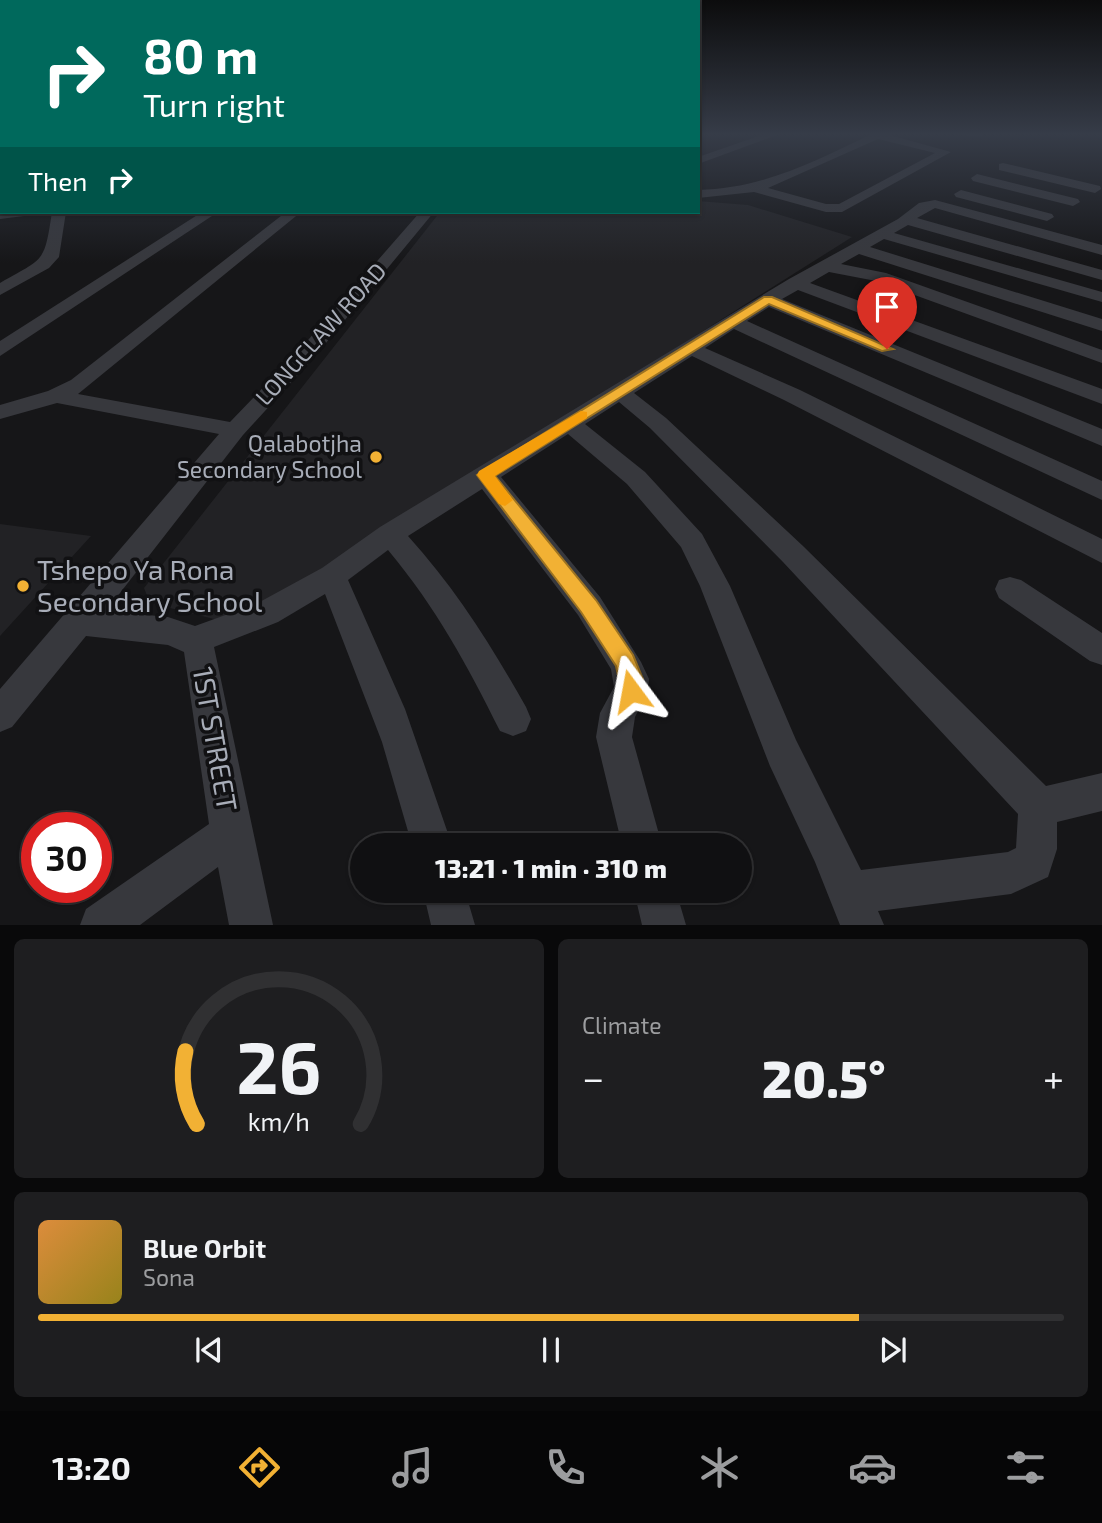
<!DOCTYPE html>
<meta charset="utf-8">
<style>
body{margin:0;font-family:"Exo 2",sans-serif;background:#1e1e20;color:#f1f3f6;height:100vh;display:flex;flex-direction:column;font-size:26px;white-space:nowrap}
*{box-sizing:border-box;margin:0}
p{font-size:23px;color:#9c9d9f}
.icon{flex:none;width:38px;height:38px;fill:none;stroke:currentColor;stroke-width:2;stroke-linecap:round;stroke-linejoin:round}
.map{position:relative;height:925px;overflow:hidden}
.drawer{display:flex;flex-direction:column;gap:14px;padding:14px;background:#09090a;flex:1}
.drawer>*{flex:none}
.banner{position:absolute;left:0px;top:0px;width:700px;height:214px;box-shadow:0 2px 5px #0004,0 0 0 2px #303032;background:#00695c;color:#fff;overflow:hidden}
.speed{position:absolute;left:21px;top:812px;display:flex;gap:14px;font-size:35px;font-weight:700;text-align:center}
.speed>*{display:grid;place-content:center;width:91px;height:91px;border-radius:50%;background:#101012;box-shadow:0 2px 5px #0004,0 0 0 2px #303032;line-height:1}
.speed .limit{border:10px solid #d22;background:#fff;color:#111}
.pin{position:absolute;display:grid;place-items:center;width:60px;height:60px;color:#fff;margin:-72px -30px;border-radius:50% 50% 50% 0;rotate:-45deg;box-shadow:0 0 7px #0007}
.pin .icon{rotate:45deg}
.me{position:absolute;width:77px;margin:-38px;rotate:347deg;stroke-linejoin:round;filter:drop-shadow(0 0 5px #0008)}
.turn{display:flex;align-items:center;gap:24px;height:147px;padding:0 28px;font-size:32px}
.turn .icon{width:91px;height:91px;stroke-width:2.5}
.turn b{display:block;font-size:49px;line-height:60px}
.then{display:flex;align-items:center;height:66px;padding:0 28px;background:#0003;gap:14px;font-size:26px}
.big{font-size:52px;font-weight:800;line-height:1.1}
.drawer .card{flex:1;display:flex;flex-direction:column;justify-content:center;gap:10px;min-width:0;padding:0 24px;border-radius:10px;background:#1e1e20}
.drawer .dial{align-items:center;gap:0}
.dial svg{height:182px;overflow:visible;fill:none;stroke:#303032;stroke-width:7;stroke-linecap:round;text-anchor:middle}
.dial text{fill:#f1f3f6;stroke:none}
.song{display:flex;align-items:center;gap:21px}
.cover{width:84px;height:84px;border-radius:10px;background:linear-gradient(135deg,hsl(30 70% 55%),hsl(50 70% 35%))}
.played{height:7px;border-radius:4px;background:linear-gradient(90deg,#f2b134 80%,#303032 80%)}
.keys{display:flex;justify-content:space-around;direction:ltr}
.heat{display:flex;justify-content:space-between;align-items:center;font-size:38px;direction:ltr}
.drawer .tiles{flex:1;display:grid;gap:14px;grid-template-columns:1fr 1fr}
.card:last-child{grid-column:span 2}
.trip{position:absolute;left:350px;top:833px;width:402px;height:70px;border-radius:35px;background:#101012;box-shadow:0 2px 5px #0004,0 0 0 2px #303032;font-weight:800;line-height:70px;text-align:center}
.tabs{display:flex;height:112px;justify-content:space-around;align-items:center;background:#060607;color:#9c9d9f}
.tabs .icon{width:49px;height:49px}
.tabs .selected{color:#f2b134}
.tabs b{font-size:32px;color:#f1f3f6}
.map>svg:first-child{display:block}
.built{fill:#222225}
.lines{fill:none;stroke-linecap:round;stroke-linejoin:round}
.minor{fill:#37383d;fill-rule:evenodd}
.route{fill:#f2b134;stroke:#9d7322;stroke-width:2}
.slow{fill:#f59e0b}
.poi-dot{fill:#f2b134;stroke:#111113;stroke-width:2.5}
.labels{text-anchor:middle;stroke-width:7;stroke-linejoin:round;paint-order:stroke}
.street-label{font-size:23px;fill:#a8adb8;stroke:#111113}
.poi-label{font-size:23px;fill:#a8adb8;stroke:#111113;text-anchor:end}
.near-poi-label{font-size:28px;fill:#a8adb8;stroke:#111113;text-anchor:start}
.near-street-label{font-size:28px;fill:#a8adb8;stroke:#111113}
</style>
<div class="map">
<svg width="1102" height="925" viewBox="0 0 1102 925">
<rect width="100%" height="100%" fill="#161618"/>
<path class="built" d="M698,201L748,205L852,237L238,625L150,603L144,588L440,212H698Z
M0,524L91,536L0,636Z"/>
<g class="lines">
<path class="minor" d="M765,134H780L698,164V157Z
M872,134H886L951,152L842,212H826L754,192L698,198V190C762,189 815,161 872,134ZM878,139L935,153L839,204H826L768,188Z
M957,134H984L979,137Z
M0,141H2V147H0Z
M0,158H2V166H0Z
M1003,163L1100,186L1101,189L1095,193L999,170V164Z
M977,174L1078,199L1080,202L1073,206L973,181L971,178Z
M2,182V190L0,191V183Z
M961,190L1052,214L1054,217L1047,221L956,197L954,194Z
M935,200L1102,245V255L935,208L917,218L1102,270V280L908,225L894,233L1102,292V302L884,239L870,247L1102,319V331L859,254L841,264L886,273L1102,350V363L876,281L829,272L810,283L1102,389V404L798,290L782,299L1102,429V446L769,307L747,321L1102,481V500L734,329L705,348L800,390L1102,539V563L784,400L692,356L634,393L666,418L803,546L1046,786L1102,773V811L1057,822V849L1048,877L1011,894L878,911L884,925H840L815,862L770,766L700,586L681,547L627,484L568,434L501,477L600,597L641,662L649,679L648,691L635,717L632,737L662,845H622L596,737L600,713L614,687L611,669L578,615L482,489L408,536C456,589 491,645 526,707L531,719L526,731L513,736L500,731C466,663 437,609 388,550L348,580L405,709L452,845H412L382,742L325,594L278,622L214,647L273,925H229L218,867L140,925H80L86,909L209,824L184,652L168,645L86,636L12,727L0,732V689L219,434L57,403L0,419V405L48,391L71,380L286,212H301L78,394L230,422L302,347L420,212H434L316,355L243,435L106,611L168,617L195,626L256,604L322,568L380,527L789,279L898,219L919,203ZM619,402L650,428L783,562L1018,814L1016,848L1008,852L861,870L796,740L730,586L702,534L645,472L585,424Z
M0,211L2,212H31L24,216L0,219Z
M52,212H66L59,257L49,268L0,295V283C45,257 44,264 52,212Z
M202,212H218L0,356V341Z
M1010,577L1021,580L1102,633V665L1090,661L999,598L995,589L999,580Z
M423,891H465L475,925H431Z
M634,891H676L686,925H642Z"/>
</g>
<linearGradient id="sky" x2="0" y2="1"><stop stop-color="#0c0c0d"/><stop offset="0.51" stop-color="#363c48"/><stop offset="1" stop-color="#363c48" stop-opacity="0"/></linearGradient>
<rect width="1102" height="263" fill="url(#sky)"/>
<path class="route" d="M764,297H772L893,349L882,351L769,304L495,476L596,600L633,655L643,679L638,699L631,702L623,699L616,666L581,612L477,475Z"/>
<path class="slow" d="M581,411L587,412V418L495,476L513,500L505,506L499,504L477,475L479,471Z"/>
<g class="poi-dot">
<circle cx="376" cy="457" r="7"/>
<circle cx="23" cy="586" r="7"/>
</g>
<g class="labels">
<g class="street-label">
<text transform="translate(321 334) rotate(-48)" y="8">LONGCLAW ROAD</text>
</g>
<g class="poi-label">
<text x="362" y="452">Qalabotjha<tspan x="362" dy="26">Secondary School</tspan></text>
</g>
<g class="near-poi-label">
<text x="37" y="580">Tshepo Ya Rona<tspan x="37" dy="32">Secondary School</tspan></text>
</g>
<g class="near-street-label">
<text transform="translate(215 739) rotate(80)" y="10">1ST STREET</text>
</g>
</g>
</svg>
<div class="speed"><div class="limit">30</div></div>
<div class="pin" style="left:887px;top:349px;background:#d93025"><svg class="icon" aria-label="arrive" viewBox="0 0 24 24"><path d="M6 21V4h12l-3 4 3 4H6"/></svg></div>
<svg class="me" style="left:631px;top:691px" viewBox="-20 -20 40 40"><path d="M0-17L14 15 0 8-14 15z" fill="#f2b134" stroke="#fff" stroke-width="4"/></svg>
<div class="trip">13:21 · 1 min · 310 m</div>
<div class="banner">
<div class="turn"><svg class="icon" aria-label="right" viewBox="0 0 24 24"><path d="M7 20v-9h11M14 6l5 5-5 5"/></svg><div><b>80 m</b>Turn right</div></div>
<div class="then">Then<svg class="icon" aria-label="right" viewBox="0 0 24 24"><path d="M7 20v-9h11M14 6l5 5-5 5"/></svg></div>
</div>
</div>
<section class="drawer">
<div class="tiles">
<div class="card dial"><svg viewBox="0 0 100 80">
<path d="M14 69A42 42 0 1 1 86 69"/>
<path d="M14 69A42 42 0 0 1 9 37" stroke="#f2b134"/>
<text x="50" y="56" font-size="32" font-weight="700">26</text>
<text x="50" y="72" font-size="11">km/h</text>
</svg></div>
<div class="card"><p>Climate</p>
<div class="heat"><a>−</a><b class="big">20.5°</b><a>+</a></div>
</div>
<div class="card">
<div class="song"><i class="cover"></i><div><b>Blue Orbit</b><p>Sona</p></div></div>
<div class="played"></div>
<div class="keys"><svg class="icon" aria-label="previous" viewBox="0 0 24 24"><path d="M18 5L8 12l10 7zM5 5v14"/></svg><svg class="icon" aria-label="pause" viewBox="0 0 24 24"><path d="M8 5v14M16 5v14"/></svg><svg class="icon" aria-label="next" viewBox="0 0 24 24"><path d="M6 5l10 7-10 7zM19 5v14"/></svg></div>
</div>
</div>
</section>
<nav class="tabs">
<b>13:20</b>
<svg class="icon selected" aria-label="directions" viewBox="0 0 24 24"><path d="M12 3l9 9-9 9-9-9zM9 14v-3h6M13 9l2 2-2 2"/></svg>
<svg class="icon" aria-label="music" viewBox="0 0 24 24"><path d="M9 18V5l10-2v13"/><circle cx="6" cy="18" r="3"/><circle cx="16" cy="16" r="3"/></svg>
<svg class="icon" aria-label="phone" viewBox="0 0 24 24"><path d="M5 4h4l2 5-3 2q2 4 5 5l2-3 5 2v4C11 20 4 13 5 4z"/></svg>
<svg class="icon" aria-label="climate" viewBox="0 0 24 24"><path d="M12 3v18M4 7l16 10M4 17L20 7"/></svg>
<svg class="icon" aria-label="car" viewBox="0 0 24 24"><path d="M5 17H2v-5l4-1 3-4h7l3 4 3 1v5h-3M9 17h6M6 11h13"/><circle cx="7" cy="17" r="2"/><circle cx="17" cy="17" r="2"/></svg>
<svg class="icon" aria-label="filters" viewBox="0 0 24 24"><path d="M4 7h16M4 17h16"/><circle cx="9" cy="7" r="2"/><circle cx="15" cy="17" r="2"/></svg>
</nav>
